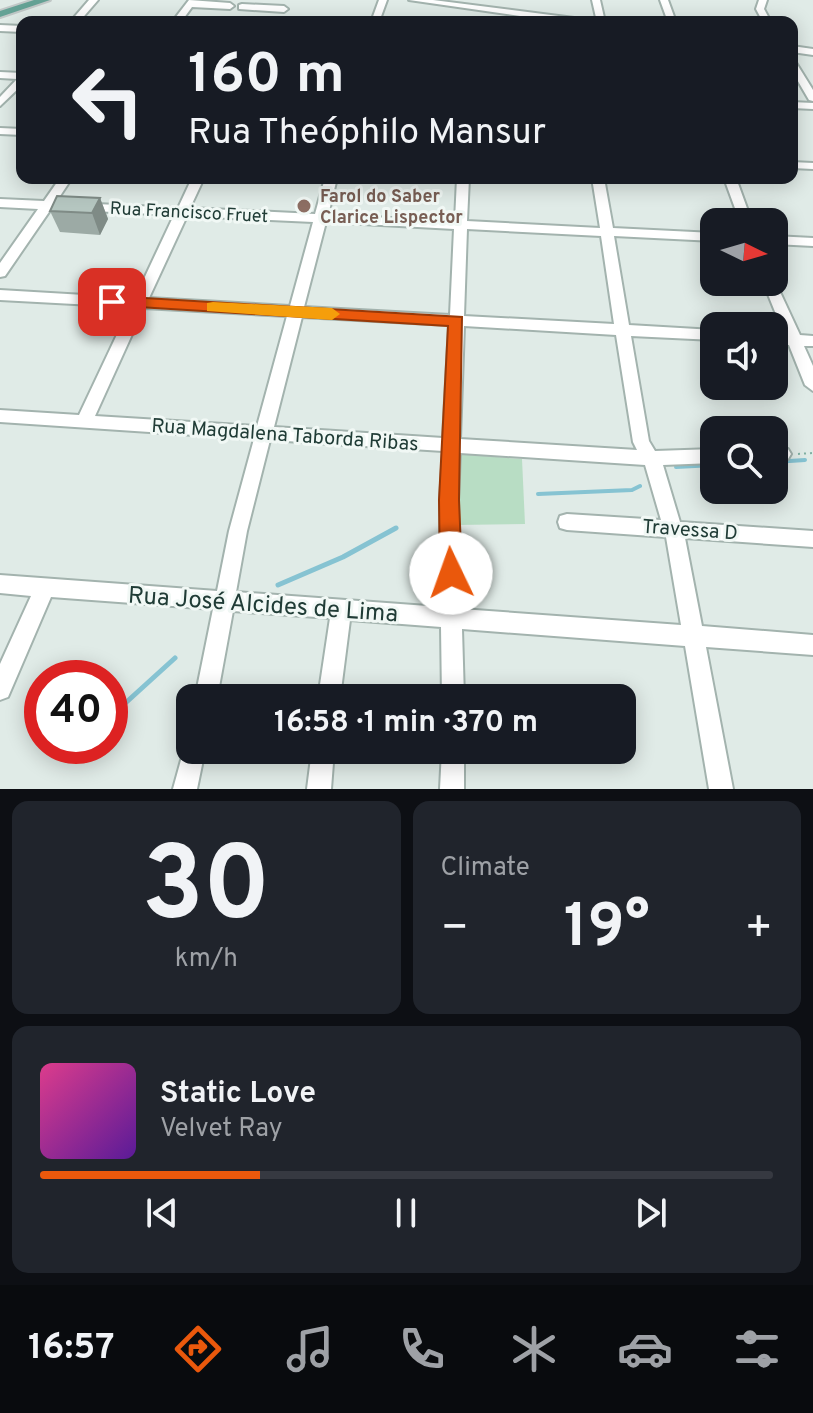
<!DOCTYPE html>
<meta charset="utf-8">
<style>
body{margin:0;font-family:Overpass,sans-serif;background:#20242c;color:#f1f3f6;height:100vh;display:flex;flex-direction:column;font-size:30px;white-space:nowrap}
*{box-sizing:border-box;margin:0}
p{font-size:26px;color:#9ea1a6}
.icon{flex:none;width:44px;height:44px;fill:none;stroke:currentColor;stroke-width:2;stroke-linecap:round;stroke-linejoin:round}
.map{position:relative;height:789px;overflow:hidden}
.sheet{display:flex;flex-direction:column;gap:12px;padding:12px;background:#0d0f14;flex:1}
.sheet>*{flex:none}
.guide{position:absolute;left:16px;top:16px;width:782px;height:168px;border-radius:16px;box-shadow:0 4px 20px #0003;background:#171b24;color:#f1f3f6;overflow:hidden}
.needle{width:52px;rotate:95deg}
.fabs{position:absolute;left:700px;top:208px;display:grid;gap:16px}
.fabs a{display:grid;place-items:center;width:88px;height:88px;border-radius:16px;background:#171b24;box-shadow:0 4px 20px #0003;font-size:40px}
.speed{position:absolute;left:24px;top:660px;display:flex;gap:16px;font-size:40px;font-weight:700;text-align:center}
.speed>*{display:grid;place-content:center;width:104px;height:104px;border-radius:50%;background:#171b24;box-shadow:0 4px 20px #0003;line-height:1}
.speed .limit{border:12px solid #d22;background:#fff;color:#111}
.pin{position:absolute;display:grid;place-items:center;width:68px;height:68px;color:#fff;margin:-34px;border-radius:16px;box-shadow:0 4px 12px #0006}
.me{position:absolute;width:88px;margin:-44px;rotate:357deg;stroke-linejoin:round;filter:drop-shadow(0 0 6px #0008)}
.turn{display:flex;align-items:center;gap:28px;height:168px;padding:0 40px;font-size:36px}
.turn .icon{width:104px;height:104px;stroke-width:2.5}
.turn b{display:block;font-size:56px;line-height:68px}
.big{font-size:60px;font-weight:700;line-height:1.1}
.sheet .card{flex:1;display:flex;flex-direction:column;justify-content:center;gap:12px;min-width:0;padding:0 28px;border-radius:16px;background:#20242c}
.sheet .dial{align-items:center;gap:0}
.dial b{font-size:104px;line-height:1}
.song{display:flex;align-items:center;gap:24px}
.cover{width:96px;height:96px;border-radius:12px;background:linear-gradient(135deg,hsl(330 70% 55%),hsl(270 70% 35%))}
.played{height:8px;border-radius:4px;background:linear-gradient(90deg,#ea580c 30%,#363941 30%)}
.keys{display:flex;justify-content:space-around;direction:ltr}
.heat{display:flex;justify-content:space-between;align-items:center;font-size:44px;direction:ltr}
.sheet .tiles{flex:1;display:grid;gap:12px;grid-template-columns:1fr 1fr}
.card:last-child{grid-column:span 2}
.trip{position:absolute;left:176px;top:684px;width:460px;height:80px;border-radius:16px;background:#171b24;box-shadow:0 4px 20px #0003;font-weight:700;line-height:80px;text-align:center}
.tabs{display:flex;height:128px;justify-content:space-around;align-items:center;background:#090b0e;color:#9ea1a6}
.tabs .icon{width:56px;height:56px}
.tabs .current{color:#ea580c}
.tabs b{font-size:36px;color:#f1f3f6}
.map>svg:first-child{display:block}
.green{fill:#b8ddc4}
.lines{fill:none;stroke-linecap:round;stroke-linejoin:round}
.stream-far1{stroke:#86c3d2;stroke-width:4}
.stream{stroke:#86c3d2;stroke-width:5}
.minor-casing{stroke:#a3b3ae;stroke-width:4}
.major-casing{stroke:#c1c8c7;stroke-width:4}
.path{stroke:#80b0a3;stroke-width:2;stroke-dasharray:2 4;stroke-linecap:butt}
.minor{fill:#fff;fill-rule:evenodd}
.major{fill:#64a295;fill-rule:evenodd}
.wall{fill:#9caaa5}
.shaded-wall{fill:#7f8b86}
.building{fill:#b5c6c0;stroke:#7f8b86;stroke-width:2}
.route{fill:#ea580c;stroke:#983908;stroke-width:2}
.slow{fill:#f59e0b}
.education-dot{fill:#8d6e63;stroke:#f1f8f5;stroke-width:3}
.labels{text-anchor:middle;stroke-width:6;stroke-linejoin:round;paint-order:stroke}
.far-education-label{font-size:18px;font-weight:bold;fill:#785e54;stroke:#f1f8f5;text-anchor:start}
.far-street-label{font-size:18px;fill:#203c36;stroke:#f1f8f5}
.street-label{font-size:20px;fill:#203c36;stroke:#f1f8f5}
.near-street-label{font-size:24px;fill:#203c36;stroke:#f1f8f5}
</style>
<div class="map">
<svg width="813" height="789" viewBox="0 0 813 789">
<rect width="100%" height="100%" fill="#e0ebe7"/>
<path class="green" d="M457,454L522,459L525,524L455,525Z"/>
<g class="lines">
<path class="stream-far1" d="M774,462L805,460
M676,467L714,465
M538,494L632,490L640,486"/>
<path class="stream" d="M278,585L343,557L396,528
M110,717L175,658"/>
<defs>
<path id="minor" d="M89,0H98L79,22H70Z
M189,0L230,3L234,6L230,9L192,7L181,22H172Z
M379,0H387L379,22H371Z
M409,0H433L582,19L586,22H562Z
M592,0H600L605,22H597Z
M660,0H668L676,22H668Z
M759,0H767L764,9L771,22H763L756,9Z
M242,4L284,6L288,9L284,12L239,9V5Z
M0,25L22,26V32L0,31Z
M792,46L813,49V55L792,52Z
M792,60L795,61L813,90V101L809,100L792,71Z
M0,72L22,73V85L0,106V97L17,79L0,78Z
M792,102L813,103V109L792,108Z
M0,128L22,129V135L0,134Z
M792,162L813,163V169L792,168Z
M60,178H72L56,202L178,208L192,178H204L190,208L315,214L325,178H337L328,215L455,221L457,178H469L467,221L600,228L592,178H604L613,228L714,233V241L614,236L629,325L714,330V340L631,336L649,441L655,451L714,449V463L663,465L680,522L813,531V547L685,538L702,626L813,635V655L706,647L733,789H709L685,646L462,629L464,698H442L441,627L350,620L340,698H318L330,618L233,611L217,698H195L213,609L51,597L8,697L0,700V664L31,596L0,593V575L217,591L229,531L254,439L0,422V410L79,415L130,307L0,300V290L135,298L174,215L51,209L5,276L0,277V263L38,209L0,207V199L44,201ZM187,216L313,222L290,306L149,298ZM326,222L454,229L450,315L304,307ZM467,229L601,236L614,324L464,316ZM144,308L287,316L257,426L95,416ZM302,317L449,325L443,438L274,427ZM464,326L616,335L633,442L637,450L460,439ZM270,440L443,451L440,500L441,607L236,592L247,531ZM460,453L645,465L661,520L567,514L560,516L558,522L560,528L567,530L666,537L681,625L461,609L458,500Z
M724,178H736L752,222H740Z
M774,236L813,238V246L774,244Z
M774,279L800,335L813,336V346H804L813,366V391L805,385L789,345L774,344V334H784L763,282H774Z
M774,447L788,449L791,454L788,459L774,461Z
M190,740V750H205L197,789H173L186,742Z
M312,750H334L331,789H307Z
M442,750H464V789H440Z"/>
<path id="major" d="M34,0H50L0,17V11Z"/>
</defs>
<use href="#minor" class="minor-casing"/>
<use href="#major" class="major-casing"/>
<path class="path" d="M798,454L813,453"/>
<use href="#minor" class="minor"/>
<use href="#major" class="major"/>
</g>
<path class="wall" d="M100,198L108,219L100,235L60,232L50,211Z"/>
<path class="shaded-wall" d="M100,198L108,219L100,235L92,213Z"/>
<path class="building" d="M57,196L100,198L92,213L50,211Z"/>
<path class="route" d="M112,296L462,317L459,500L462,573L459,580L451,583L443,580L440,573L439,500L448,326L106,305V298Z"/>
<path class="slow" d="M213,302L332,308L340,314L332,320L207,311V303Z"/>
<circle class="education-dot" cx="304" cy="206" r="8"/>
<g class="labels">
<g class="far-education-label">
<text x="320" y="202">Farol do Saber<tspan x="320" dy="21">Clarice Lispector</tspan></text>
</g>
<g class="far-street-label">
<text transform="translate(189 212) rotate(3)" y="6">Rua Francisco Fruet</text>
</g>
<g class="street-label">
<text transform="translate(285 434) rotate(4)" y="7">Rua Magdalena Taborda Ribas</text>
<text transform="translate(690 529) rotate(4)" y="7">Travessa D</text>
</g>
<g class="near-street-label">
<text transform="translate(263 604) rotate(4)" y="8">Rua José Alcides de Lima</text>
</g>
</g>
</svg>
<div class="fabs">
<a><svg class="needle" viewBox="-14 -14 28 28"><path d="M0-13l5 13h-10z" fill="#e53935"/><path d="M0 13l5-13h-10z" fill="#9ea1a6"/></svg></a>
<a><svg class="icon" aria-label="sound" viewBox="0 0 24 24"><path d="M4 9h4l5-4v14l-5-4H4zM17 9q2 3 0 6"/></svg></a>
<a><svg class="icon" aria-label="search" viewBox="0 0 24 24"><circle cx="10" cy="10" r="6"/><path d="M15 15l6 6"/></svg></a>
</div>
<div class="speed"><div class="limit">40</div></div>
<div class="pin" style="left:112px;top:302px;background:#d93025"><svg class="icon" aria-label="arrive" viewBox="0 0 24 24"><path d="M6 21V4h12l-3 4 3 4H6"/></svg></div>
<svg class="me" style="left:451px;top:573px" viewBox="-20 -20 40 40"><circle r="19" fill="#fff"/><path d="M0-13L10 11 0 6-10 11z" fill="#ea580c"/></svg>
<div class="trip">16:58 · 1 min · 370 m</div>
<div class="guide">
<div class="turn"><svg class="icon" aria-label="left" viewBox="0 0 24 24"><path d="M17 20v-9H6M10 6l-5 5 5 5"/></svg><div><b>160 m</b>Rua Theóphilo Mansur</div></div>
</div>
</div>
<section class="sheet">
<div class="tiles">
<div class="card dial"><b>30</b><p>km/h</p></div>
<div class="card"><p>Climate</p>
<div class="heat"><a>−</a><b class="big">19°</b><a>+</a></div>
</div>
<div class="card">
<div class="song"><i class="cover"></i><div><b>Static Love</b><p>Velvet Ray</p></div></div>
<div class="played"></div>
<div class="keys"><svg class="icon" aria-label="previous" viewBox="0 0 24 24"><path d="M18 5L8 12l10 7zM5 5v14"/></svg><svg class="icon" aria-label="pause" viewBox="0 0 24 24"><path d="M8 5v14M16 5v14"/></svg><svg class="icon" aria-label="next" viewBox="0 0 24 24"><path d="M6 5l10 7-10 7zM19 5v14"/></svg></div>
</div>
</div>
</section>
<nav class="tabs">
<b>16:57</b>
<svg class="icon current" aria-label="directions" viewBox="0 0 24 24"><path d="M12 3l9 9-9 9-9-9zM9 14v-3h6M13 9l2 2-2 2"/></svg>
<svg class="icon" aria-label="music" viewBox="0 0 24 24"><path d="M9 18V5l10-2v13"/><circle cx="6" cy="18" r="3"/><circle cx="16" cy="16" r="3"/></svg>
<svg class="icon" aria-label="phone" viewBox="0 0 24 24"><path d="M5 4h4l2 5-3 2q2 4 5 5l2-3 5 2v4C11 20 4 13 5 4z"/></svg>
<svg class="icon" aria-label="climate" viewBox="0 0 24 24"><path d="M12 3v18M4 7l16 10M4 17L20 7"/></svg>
<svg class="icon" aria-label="car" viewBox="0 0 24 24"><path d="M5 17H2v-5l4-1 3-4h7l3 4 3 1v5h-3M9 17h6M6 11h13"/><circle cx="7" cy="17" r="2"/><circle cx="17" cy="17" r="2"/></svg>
<svg class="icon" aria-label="filters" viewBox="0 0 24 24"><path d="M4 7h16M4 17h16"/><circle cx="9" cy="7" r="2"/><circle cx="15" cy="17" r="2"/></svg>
</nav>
